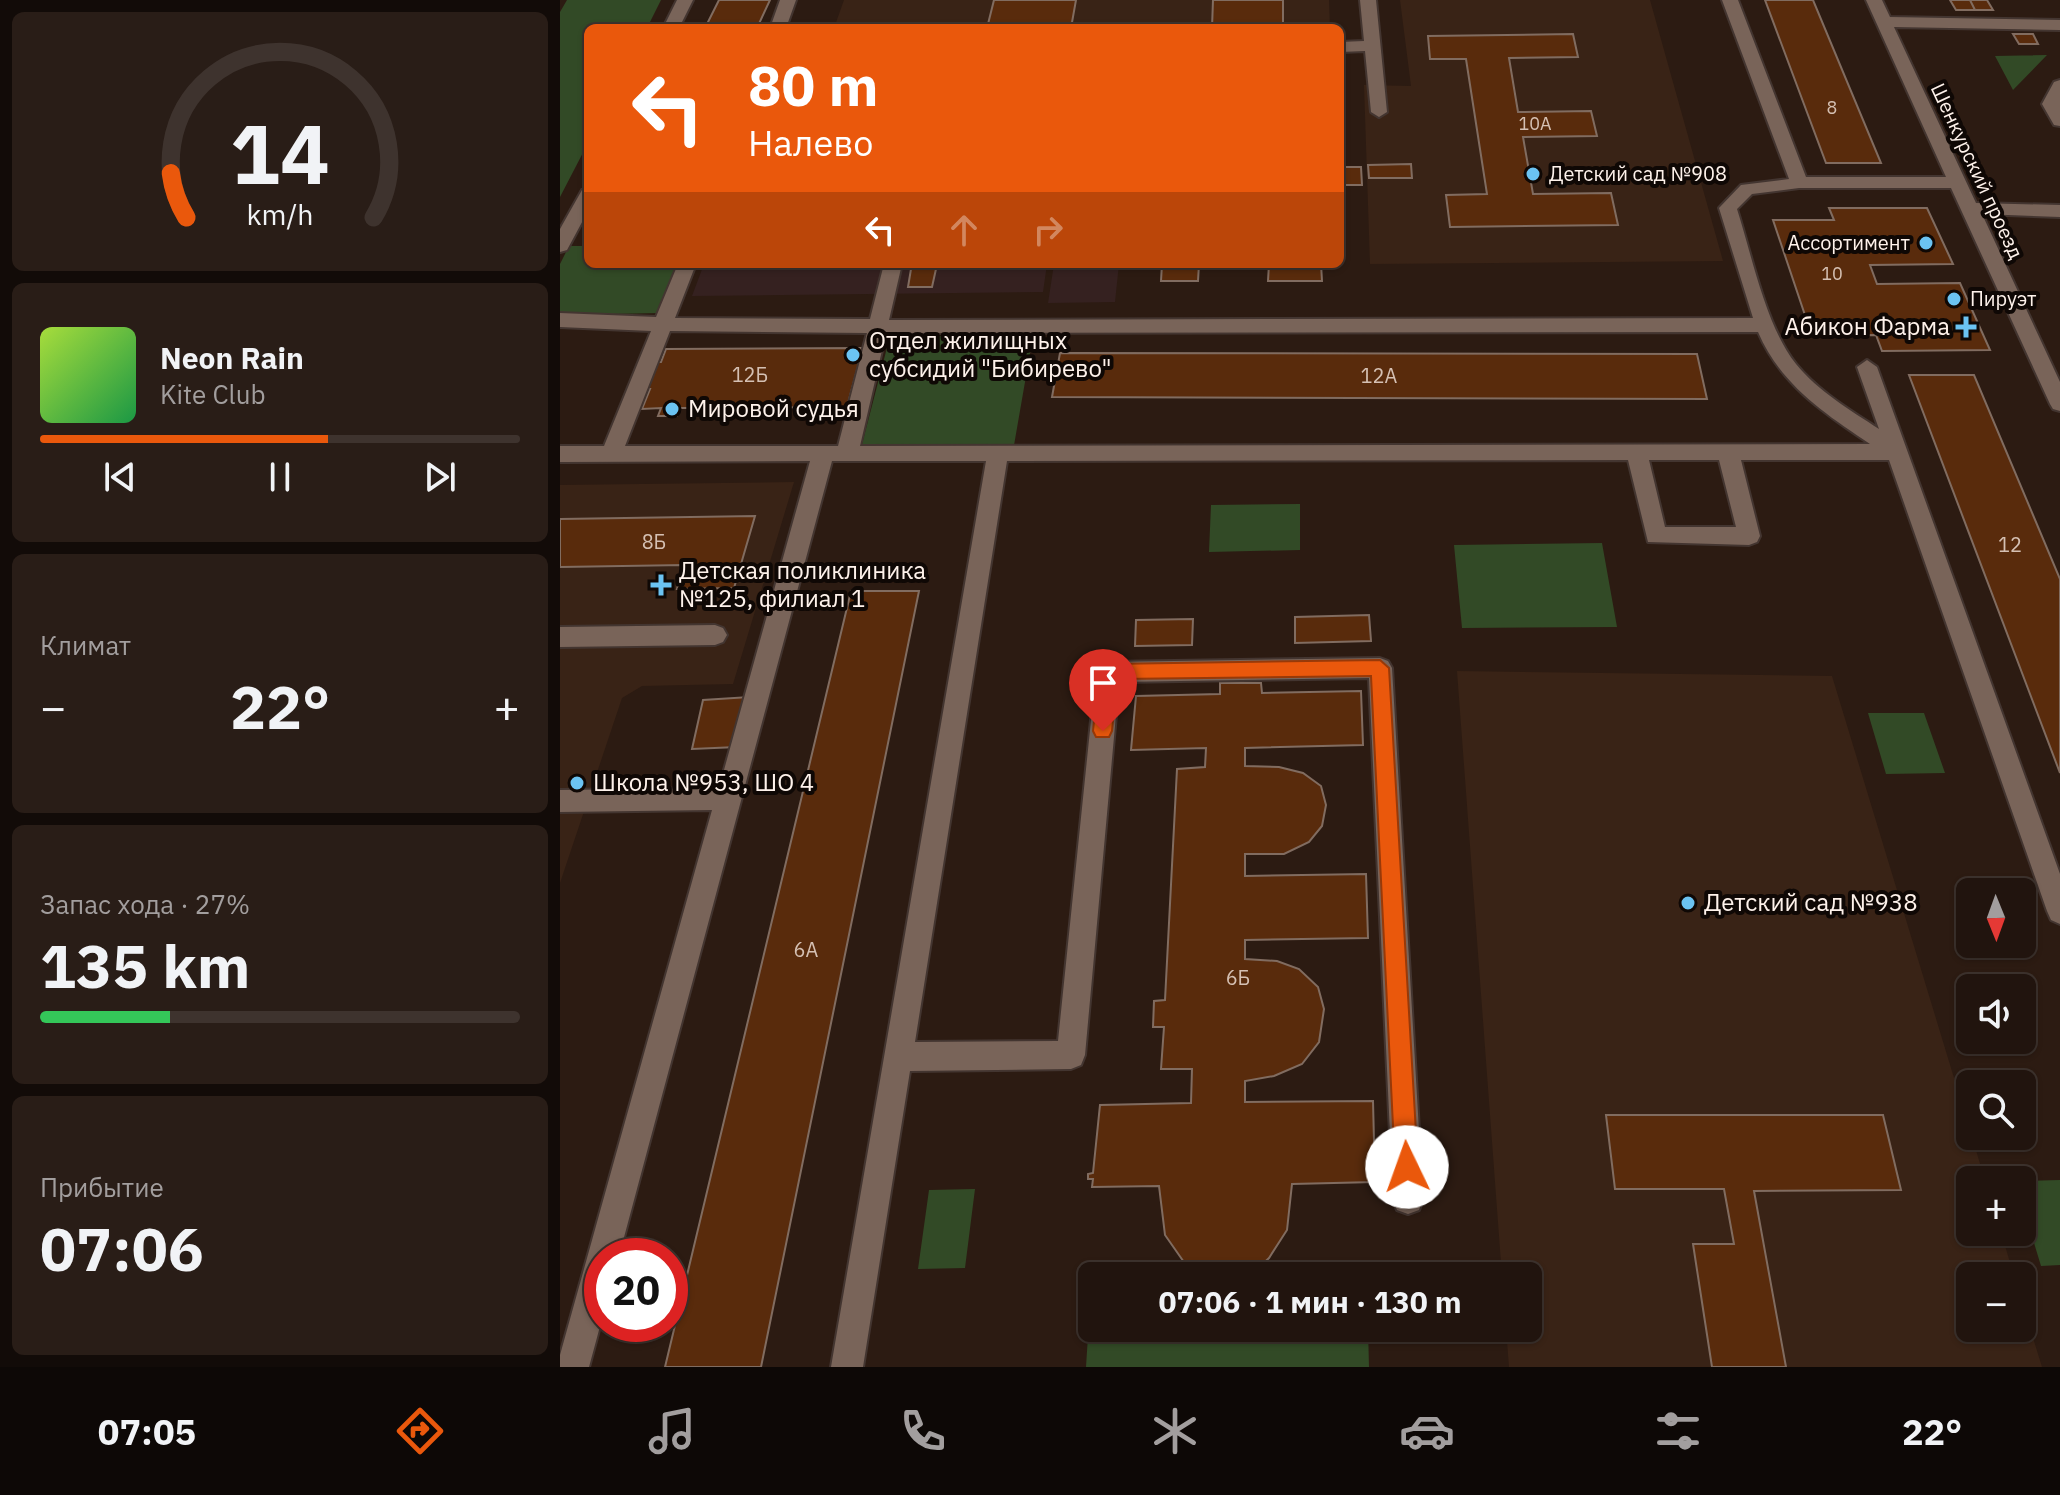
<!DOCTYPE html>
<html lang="ru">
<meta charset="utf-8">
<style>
body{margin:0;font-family:"IBM Plex Sans",sans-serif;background:#291d17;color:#f1f3f6;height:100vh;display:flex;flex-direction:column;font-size:30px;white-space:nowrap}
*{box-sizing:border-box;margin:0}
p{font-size:26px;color:#a29e9e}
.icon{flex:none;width:44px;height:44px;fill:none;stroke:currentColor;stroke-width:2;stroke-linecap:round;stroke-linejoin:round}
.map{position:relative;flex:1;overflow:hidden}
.sheet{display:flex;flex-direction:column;gap:12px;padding:12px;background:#120b08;width:560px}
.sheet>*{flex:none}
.hud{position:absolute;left:24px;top:24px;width:760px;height:244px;border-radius:12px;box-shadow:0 2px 6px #0004,0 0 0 2px #3e332e;background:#ea580c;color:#fff;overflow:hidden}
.needle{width:52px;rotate:179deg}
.tools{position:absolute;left:1396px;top:878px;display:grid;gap:16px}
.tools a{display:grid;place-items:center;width:80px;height:80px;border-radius:12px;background:#21140e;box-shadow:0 2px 6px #0004,0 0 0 2px #3e332e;font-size:40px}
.speed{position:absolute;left:24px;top:1238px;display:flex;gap:16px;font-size:40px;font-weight:700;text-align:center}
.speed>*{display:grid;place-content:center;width:104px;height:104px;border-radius:50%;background:#21140e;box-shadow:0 2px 6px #0004,0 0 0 2px #3e332e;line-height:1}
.speed .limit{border:12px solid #d22;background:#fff;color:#111}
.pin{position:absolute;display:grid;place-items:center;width:68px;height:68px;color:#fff;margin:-82px -34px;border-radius:50% 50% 50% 0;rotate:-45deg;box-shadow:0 0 8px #0007}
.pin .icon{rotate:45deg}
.me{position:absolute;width:88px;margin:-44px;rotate:357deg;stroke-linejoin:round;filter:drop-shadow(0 0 6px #0008)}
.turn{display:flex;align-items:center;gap:28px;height:168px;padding:0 32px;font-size:36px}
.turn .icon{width:104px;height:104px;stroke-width:2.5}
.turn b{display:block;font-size:56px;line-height:68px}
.lanes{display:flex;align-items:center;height:76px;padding:0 32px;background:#0003;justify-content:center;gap:40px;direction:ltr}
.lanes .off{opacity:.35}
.big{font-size:60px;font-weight:700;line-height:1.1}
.sheet .tile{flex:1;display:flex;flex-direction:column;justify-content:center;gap:12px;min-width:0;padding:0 28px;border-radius:12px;background:#291d17}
.sheet .dial{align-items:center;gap:0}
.dial svg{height:208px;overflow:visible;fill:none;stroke:#3e332e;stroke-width:7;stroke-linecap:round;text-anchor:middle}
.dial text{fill:#f1f3f6;stroke:none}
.song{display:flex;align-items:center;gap:24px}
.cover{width:96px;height:96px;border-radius:12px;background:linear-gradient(135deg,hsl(80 70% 55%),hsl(140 70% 35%))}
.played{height:8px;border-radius:4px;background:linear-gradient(90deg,#ea580c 60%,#3e332e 60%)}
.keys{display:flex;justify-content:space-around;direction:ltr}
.heat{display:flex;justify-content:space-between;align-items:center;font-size:44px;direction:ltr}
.charge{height:12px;border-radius:6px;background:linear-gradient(90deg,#34c759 27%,#3e332e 0)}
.trip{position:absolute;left:518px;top:1262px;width:464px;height:80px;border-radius:12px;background:#21140e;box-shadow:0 2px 6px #0004,0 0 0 2px #3e332e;font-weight:700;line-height:80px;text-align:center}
.dock{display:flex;height:128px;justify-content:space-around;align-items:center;background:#0d0806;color:#a29e9e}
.dock .icon{width:56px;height:56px}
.dock .selected{color:#ea580c}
.dock b{font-size:36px;color:#f1f3f6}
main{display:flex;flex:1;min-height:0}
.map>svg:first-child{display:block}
.industrial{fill:#352120}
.built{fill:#392316}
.green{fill:#324a26}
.building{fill:#592b0c;stroke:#816c60;stroke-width:2}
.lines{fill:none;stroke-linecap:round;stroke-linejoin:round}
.minor-casing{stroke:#433530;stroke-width:4}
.minor{fill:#796459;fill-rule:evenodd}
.route{fill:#ea580c;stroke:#983908;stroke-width:2}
.poi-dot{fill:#6bc3f2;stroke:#0f0805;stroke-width:3}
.labels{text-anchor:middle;stroke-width:8;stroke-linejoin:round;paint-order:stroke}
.far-number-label{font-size:18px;fill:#d5c0b3}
.far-street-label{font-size:20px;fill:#fef2eb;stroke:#0f0805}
.far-poi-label{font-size:20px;fill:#fef2eb;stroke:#0f0805;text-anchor:start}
.number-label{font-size:20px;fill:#d5c0b3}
.poi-label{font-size:24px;fill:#fef2eb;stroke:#0f0805;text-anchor:start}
</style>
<main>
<section class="sheet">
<div class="tile dial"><svg viewBox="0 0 100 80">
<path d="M14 69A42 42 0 1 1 86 69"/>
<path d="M14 69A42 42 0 0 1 8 52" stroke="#ea580c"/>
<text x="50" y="56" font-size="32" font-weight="700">14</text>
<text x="50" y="72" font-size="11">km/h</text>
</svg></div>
<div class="tile">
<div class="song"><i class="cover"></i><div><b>Neon Rain</b><p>Kite Club</p></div></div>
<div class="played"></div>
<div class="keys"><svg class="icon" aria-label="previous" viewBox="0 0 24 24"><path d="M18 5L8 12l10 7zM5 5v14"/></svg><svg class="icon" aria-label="pause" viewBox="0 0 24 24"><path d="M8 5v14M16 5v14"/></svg><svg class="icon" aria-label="next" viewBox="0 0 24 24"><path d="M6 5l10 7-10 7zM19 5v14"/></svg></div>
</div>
<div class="tile"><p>Климат</p>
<div class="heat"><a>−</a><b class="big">22°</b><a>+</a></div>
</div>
<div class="tile"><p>Запас хода · 27%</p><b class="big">135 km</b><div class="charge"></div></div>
<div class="tile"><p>Прибытие</p><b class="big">07:06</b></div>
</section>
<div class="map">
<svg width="1500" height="1367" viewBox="0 0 1500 1367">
<rect width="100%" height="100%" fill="#2c1b12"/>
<path class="industrial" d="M144,264H487L483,292L132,296Z
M494,264H559L555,302L488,303Z"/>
<path class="built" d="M284,0H769L770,28H274Z
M840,0H1090L1163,261L810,264L804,85L851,86Z
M234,482L173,684L82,686L62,698L0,883V485Z
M897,671L1272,676L1425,1180H1410V1232H1441L1454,1276H1410V1328H1462V1302L1482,1367H949L946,1328H968V1276H942Z"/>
<path class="green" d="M7,0H101L87,28H28V143L0,197V12Z
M1487,55L1453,90L1435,56Z
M9,246H28V264H122L102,313L0,315V264Z
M330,336H473L453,451L300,452Z
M740,504V550L649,552L651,505Z
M1042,543L1057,627L902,628L894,545Z
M1308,713H1364L1385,773L1326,774Z
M1500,1180V1265L1481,1266L1462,1203V1181Z
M415,1189L405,1268L358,1269L369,1190Z
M530,1304L532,1328H808L809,1367H526Z"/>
<path class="building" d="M159,0H210L197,28H145Z
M434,0H516L511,28H427Z
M653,0H723V28H652Z
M1205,0H1253L1321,163H1266Z
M1390,0H1410L1415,10H1396Z
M1410,0H1427L1433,10H1415Z
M1013,34L1018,57L949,58L958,112L1031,111L1037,136L963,137L973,194L1051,193L1058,225L890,227L886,195L927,194L906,59H870L868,36Z
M1453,34H1473L1478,44H1459Z
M851,164L852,178H809L808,165Z
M780,167H801L802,185H781Z
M1269,208H1367L1393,264L1310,265L1317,284L1400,283L1430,350L1322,351L1316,335L1252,336L1213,220H1274Z
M602,264H639L638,281H601Z
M709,264H761L762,281H708Z
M351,269H376L372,287H348Z
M303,348L287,407L120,408L117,416H98L101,408L82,409L90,389H79L90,362H101L106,349Z
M500,353L1137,354L1147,399L492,397Z
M1349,375H1414L1500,579V773Z
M195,516L174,588L117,589L124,565L0,567V519Z
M291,591H359L201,1367H105Z
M809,615L811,641L735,643V617Z
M633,619L632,645L575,646L576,620Z
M660,683H701L702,693L801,691L803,745L685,748V766L719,767L743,773L761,786L766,805L762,826L749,842L724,854H685V876L806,874L808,938L685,940V959L717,961L739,969L758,987L764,1009L759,1042L742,1064L714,1076L685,1081V1102L813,1101L815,1182L732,1184L727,1230L709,1258L691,1275L685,1276H649L626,1265L605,1235L599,1186L532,1187L533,1179H528V1174L533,1173L540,1105L631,1103L632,1069H601L604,1027H593L594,1001L605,1000L617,769L645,767L646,748L571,750L576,696L660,694Z
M189,697L177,747L132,749L143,700Z
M1046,1115H1323L1341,1190L1194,1191L1226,1367H1152L1133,1244H1174L1164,1189H1055Z"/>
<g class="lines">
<defs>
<path id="minor" d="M117,0H133L119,28H103Z
M220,0H236L226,28H210Z
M800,0H816L827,112L819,117L811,112L805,51L780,52V42L804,41Z
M1162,0H1178L1246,177H1386L1306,0H1322L1330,17L1500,20V30L1334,27L1416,203L1500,205V217L1422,214L1500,382V411L1493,409L1490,404L1391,188H1239L1192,194L1177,209C1192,256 1206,327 1236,364C1258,391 1290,410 1319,429L1297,367L1307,360L1317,367L1500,874V924L1491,920L1487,911L1329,460H1181L1200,536L1197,542L1189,545L1088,542L1068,460L447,461L355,1042L498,1041L536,672L540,665L548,662L820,658L828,661L832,668L863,1199L859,1210L848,1214L837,1210L833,1199L809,678L559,682L525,1055L521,1065L511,1069L350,1071L303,1367H271L426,461H272L59,1256H42V1319L29,1367H0V1355L152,810L0,812V790L159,788L250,461L0,462V446H44L91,331L0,327V313L96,317L118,264H136L115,318L310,319L324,264H342L329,320L1193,318L1159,208L1181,185L1229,179ZM110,331L307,333L278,446H65ZM1198,332C1221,385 1264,413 1310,444L300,446L326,333ZM1089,460H1159L1176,527H1105Z
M1500,80V126L1494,125L1482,104L1494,82Z
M28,188V211L7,250L0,252V229L22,190Z
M155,625L163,628L167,635L163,642L155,645L0,647V627Z"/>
</defs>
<use href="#minor" class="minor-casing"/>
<use href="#minor" class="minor"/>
</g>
<path class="route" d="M820,660L829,668L858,1167L855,1175L847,1179L839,1175L835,1167L811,676L557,679L552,731L549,737H536L533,731L539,672L548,664Z"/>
<g class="poi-dot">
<circle cx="973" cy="174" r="8"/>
<circle cx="1366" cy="243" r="8"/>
<circle cx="1394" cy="299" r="8"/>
<path d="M1402 315h8v8h8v8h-8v8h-8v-8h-8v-8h8z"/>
<circle cx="293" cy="355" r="8"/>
<circle cx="112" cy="409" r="8"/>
<path d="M97 573h8v8h8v8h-8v8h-8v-8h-8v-8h8z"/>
<circle cx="17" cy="783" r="8"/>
<circle cx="1128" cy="903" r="8"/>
</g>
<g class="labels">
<g class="far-number-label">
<text x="1272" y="114">8</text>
<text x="975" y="130">10А</text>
<text x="1272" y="280">10</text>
</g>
<g class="far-street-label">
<text transform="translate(1417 171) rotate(65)" y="7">Шенкурский проезд</text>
</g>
<g class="far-poi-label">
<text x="989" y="181">Детский сад №908</text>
<text x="1350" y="250" text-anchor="end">Ассортимент</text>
<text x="1410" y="306">Пируэт</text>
</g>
<g class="number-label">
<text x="190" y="382">12Б</text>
<text x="819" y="383">12А</text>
<text x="94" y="549">8Б</text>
<text x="1450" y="552">12</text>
<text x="246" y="957">6А</text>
<text x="678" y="985">6Б</text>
</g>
<g class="poi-label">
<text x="1390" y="335" text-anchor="end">Абикон Фарма</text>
<text x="309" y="349">Отдел жилищных<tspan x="309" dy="28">субсидий "Бибирево"</tspan></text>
<text x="128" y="417">Мировой судья</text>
<text x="119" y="579">Детская поликлиника<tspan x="119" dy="28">№125, филиал 1</tspan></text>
<text x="33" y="791">Школа №953, ШО 4</text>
<text x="1144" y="911">Детский сад №938</text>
</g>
</g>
</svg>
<div class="tools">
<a><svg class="needle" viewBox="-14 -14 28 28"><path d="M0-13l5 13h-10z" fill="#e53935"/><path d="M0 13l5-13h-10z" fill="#a29e9e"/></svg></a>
<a><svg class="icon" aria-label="sound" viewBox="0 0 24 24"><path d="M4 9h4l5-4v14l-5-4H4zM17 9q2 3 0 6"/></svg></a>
<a><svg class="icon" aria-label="search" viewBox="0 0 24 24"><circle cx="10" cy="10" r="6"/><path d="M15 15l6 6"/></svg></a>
<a>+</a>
<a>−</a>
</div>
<div class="speed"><div class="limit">20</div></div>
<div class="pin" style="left:543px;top:731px;background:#d93025"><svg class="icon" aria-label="arrive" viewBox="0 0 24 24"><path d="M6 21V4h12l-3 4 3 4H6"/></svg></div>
<svg class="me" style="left:847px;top:1167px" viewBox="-20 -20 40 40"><circle r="19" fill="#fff"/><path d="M0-13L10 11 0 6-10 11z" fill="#ea580c"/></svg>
<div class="trip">07:06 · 1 мин · 130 m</div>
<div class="hud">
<div class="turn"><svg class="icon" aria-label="left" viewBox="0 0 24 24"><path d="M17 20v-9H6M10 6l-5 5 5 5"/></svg><div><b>80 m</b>Налево</div></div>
<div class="lanes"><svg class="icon" aria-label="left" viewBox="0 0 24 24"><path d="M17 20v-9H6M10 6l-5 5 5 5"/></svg><svg class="icon off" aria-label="ahead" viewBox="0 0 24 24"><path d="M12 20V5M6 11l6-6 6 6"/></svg><svg class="icon off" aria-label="right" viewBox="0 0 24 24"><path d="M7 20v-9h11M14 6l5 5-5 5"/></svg></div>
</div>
</div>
</main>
<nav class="dock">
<b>07:05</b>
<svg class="icon selected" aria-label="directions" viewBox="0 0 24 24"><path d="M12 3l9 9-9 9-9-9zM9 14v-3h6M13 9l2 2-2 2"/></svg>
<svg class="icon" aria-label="music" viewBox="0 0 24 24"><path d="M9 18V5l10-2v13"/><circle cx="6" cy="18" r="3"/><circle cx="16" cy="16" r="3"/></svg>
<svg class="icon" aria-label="phone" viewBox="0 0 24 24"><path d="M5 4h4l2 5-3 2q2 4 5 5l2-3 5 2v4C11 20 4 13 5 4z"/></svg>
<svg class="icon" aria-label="climate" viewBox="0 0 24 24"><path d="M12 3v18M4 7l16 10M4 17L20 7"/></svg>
<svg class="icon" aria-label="car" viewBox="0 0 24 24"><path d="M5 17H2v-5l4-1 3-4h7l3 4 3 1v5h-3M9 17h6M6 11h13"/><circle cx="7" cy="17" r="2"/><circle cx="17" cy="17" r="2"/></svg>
<svg class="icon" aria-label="filters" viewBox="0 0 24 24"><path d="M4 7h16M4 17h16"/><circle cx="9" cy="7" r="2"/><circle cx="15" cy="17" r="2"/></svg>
<b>22°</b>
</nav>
